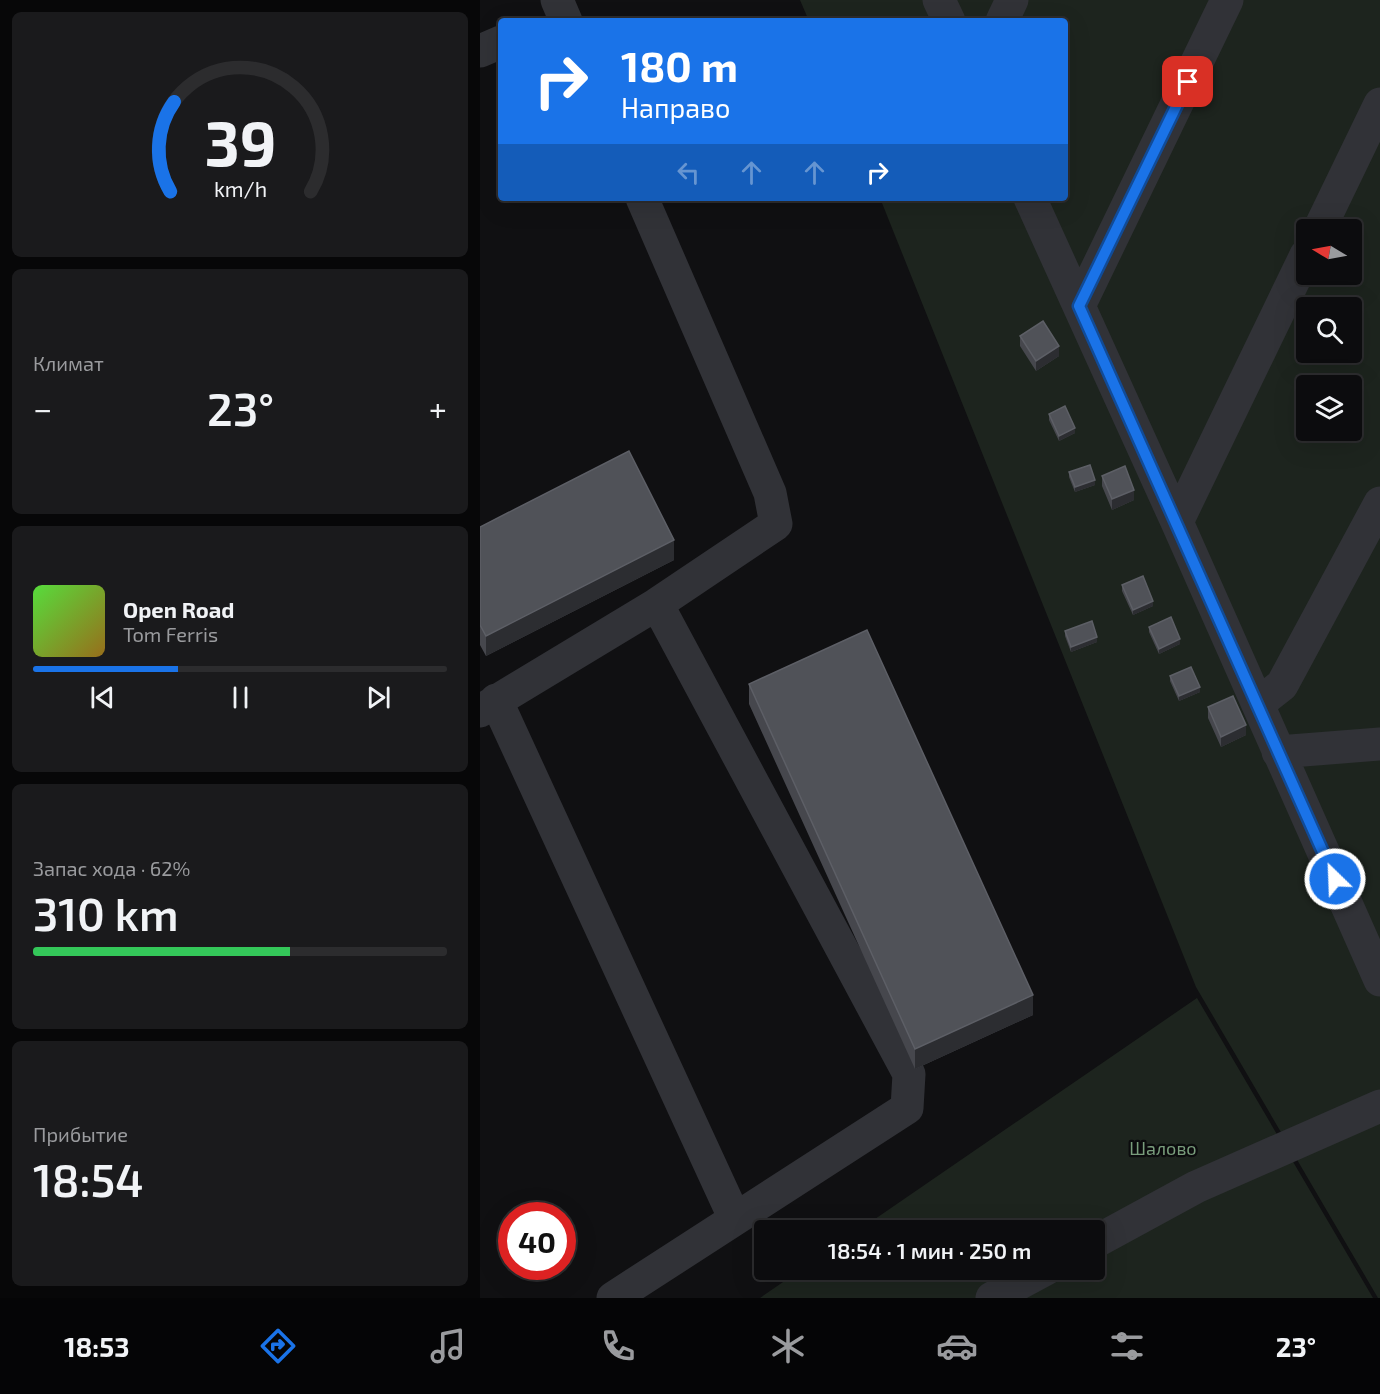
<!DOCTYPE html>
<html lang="ru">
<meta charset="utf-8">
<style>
body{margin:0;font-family:"Exo 2",sans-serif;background:#1a1a1c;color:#f1f3f6;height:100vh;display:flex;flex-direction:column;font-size:22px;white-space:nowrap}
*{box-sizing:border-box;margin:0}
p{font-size:20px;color:#9a9b9e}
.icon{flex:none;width:33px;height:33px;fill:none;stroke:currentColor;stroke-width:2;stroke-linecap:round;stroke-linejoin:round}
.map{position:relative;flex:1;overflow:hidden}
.details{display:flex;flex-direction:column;gap:12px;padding:12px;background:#070708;width:480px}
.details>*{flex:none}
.top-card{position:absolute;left:18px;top:18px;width:570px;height:183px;border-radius:6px;box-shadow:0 6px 24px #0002,0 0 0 2px #2c2c2e;background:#1a73e8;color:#fff;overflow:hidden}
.needle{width:39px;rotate:280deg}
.buttons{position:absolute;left:816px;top:219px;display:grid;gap:12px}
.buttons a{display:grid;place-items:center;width:66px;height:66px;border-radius:6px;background:#0c0c0e;box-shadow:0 6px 24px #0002,0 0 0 2px #2c2c2e;font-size:30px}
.speed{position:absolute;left:18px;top:1202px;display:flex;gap:12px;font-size:30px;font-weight:700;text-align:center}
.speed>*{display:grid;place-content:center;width:78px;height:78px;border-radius:50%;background:#0c0c0e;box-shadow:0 6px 24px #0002,0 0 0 2px #2c2c2e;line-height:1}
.speed .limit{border:9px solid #d22;background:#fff;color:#111}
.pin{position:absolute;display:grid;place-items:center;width:51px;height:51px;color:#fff;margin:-26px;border-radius:12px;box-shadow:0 3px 9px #0006}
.me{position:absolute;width:66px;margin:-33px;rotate:336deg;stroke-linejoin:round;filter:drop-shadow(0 0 4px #0008)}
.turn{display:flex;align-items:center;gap:21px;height:126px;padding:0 24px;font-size:27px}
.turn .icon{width:78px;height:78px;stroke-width:2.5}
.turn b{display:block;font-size:42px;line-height:51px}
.lanes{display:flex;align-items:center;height:57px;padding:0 24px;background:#0003;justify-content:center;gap:30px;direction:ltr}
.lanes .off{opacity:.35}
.big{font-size:45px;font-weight:600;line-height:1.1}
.details .card{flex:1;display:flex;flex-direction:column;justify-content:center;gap:9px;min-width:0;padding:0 21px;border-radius:9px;background:#1a1a1c}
.details .dial{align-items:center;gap:0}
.dial svg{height:156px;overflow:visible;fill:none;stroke:#2c2c2e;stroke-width:7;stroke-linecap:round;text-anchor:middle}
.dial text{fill:#f1f3f6;stroke:none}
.song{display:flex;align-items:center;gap:18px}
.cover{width:72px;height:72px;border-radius:9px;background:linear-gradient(135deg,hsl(110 70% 55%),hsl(40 70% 35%))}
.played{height:6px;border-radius:3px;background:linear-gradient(90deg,#1a73e8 35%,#2c2c2e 35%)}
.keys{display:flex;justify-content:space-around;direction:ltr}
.heat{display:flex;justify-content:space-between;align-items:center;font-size:33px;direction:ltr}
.charge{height:9px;border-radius:4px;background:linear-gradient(90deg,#34c759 62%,#2c2c2e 0)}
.trip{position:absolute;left:274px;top:1220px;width:351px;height:60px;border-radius:6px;background:#0c0c0e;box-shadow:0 6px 24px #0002,0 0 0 2px #2c2c2e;font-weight:600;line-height:60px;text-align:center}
.tabs{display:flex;height:96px;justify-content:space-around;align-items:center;background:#050506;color:#9a9b9e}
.tabs .icon{width:42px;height:42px}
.tabs .on{color:#1a73e8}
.tabs b{font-size:27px;color:#f1f3f6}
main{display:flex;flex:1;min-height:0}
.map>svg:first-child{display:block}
.green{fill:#1d241e;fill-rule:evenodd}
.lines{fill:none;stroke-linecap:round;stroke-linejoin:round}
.minor{stroke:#313237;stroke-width:33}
.wall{fill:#46474d}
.shaded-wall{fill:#2c2d31}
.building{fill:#505258;stroke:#5d5f66;stroke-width:1.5}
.route-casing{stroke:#114b97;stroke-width:15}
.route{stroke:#1a73e8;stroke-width:10}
.labels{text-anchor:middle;stroke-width:4.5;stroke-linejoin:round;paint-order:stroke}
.park-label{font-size:18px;fill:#799d7c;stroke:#0b0b0d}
</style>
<main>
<section class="details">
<div class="card dial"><svg viewBox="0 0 100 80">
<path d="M14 69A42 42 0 1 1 86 69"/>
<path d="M14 69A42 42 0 0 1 16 23" stroke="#1a73e8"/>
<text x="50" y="56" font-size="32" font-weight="700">39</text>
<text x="50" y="72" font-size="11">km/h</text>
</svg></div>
<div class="card"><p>Климат</p>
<div class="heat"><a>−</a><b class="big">23°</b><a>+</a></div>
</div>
<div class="card">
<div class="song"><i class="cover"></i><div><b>Open Road</b><p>Tom Ferris</p></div></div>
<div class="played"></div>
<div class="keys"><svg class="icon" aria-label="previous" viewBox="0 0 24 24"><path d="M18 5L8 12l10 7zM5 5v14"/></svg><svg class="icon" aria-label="pause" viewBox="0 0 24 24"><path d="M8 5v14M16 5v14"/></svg><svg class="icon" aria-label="next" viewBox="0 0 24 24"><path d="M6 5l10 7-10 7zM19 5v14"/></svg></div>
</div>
<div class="card"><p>Запас хода · 62%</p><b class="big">310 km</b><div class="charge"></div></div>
<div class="card"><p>Прибытие</p><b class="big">18:54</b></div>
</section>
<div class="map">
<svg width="900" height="1298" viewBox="0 0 900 1298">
<rect width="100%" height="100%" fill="#101012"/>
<path class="green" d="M320,0H900V1298H898L716,987L400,198H585V21H329ZM826,230H872V274H826ZM826,308H872V352H826ZM826,386H872V430H826Z
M717,998L893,1298H280L322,1269H615V1230H379Z"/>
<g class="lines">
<path class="minor" d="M77,0L86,21
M459,0L469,21
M522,21L532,0
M0,51L21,42
M550,198L697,522L900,980
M839,230L900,104
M599,306L747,0
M697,522L826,255
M16,700L255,1219
M778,704L802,685L900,503
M0,711L177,604
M798,752L900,744
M615,1242L716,1187L900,1106
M133,1298L427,1108L429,1074L177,604L296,524L290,493L162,198
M512,1298L566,1269"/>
</g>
<path class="wall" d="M540,336L579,356L556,371L540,346Z
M569,414L595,433L579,441L569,420Z
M589,472L615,485L595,492L589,477Z
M622,476L654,500L632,510L622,486Z
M0,527L194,560L6,656L0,645Z
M642,585L673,606L653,615L642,591Z
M669,627L700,644L679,654L669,632Z
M585,631L617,642L591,652L585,636Z
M690,676L720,692L699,701L690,681Z
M269,684L553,1015L435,1069L269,704Z
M728,707L766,735L741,747L728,718Z"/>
<path class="shaded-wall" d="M579,346V356L556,371V361Z
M595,428V433L579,441V436Z
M615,480V485L595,492V487Z
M654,490V500L632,510V499Z
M194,540V560L6,656V636Z
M673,601V606L653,615V610Z
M617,637V642L591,652V647Z
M700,639V644L679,654V649Z
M720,687V692L699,701V696Z
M766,725V735L741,747V737Z
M553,995V1015L435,1069V1049Z"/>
<path class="building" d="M563,321L579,346L556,361L540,336Z
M585,406L595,428L579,436L569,414Z
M149,451L194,540L6,636L0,625V527Z
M610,465L615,480L595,487L589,472Z
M645,466L654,490L632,499L622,476Z
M663,576L673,601L653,610L642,585Z
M691,617L700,639L679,649L669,627Z
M612,621L617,637L591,647L585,631Z
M387,630L553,995L435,1049L269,684Z
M711,667L720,687L699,696L690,676Z
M753,696L766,725L741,737L728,707Z"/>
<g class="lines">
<defs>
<path id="route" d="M708,82L599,306L855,879"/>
</defs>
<use href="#route" class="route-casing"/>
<use href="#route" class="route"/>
</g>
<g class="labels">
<g class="park-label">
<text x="683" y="1155">Шалово</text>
</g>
</g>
</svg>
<div class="buttons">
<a><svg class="needle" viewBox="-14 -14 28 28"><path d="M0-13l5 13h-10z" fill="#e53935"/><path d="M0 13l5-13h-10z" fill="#9a9b9e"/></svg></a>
<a><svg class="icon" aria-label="search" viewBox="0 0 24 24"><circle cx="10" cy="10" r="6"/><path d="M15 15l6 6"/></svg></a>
<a><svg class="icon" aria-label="layers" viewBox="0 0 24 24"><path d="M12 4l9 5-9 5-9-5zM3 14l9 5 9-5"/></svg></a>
</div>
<div class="speed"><div class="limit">40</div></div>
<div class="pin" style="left:708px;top:82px;background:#d93025"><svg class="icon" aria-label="arrive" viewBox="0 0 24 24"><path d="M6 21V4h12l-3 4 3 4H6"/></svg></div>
<svg class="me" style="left:855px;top:879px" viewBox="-20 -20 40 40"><circle r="17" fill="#1a73e8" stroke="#fff" stroke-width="3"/><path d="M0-11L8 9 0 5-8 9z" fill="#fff"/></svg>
<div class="trip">18:54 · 1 мин · 250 m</div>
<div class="top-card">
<div class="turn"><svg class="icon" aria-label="right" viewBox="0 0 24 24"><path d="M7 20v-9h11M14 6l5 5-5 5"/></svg><div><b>180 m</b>Направо</div></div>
<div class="lanes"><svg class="icon off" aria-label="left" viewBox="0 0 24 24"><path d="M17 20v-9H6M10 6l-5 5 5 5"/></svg><svg class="icon off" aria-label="ahead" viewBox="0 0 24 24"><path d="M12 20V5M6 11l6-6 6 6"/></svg><svg class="icon off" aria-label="ahead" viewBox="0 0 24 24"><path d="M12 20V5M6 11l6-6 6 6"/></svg><svg class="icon" aria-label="right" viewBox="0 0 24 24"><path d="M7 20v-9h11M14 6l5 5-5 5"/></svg></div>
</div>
</div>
</main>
<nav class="tabs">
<b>18:53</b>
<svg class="icon on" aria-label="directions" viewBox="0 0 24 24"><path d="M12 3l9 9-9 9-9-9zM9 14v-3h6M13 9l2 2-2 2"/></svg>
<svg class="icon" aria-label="music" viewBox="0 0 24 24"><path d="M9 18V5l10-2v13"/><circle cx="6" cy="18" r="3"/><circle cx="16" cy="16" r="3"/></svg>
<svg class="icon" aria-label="phone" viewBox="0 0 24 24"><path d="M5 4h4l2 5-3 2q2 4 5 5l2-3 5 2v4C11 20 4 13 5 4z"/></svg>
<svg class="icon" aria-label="climate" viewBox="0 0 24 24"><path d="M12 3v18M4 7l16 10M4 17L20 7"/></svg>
<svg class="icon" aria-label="car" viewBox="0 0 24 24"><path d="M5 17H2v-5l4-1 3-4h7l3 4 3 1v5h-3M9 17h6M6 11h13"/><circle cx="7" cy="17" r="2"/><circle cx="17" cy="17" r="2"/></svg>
<svg class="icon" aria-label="filters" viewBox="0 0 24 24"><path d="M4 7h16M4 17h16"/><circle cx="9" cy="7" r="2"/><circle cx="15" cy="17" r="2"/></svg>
<b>23°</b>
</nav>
